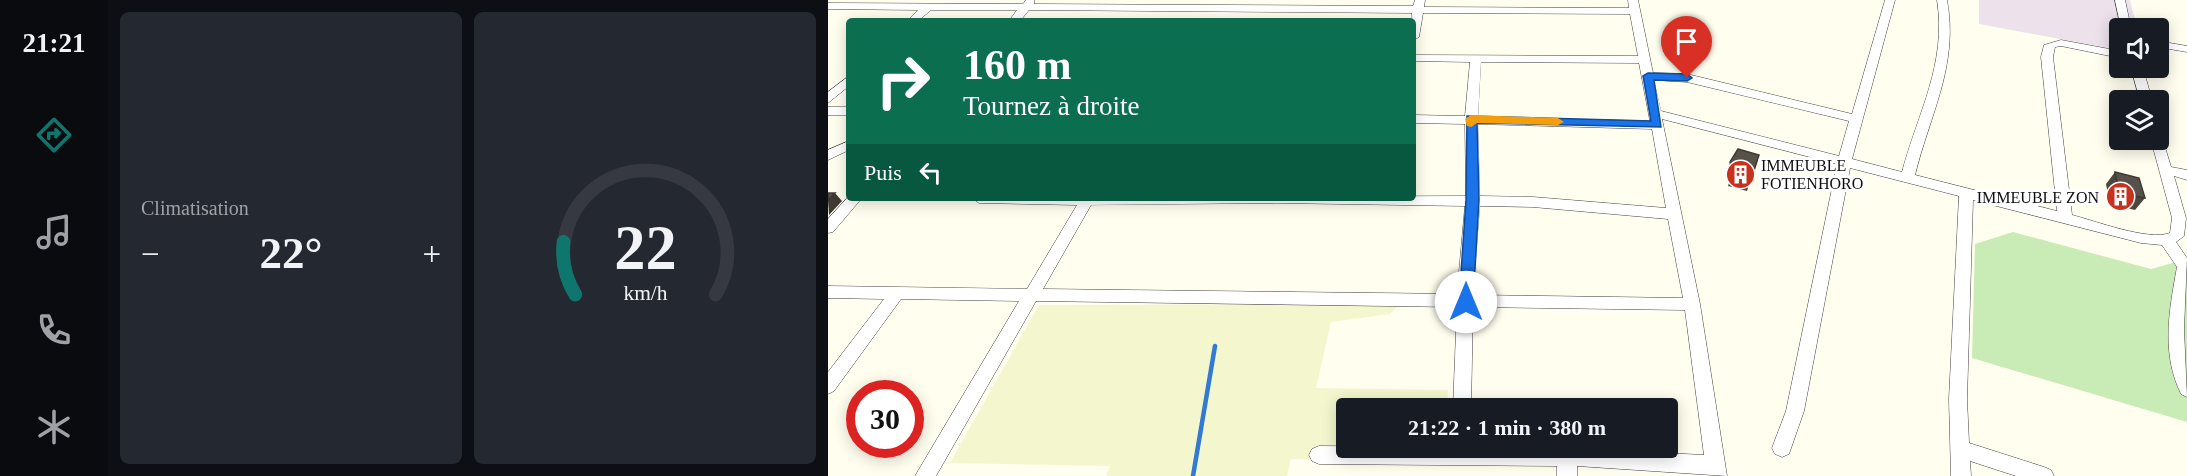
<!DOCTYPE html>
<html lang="fr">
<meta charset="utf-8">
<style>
body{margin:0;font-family:Georgia,serif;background:#242831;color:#f1f3f6;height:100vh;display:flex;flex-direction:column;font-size:22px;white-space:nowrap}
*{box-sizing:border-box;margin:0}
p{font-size:20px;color:#9ea1a6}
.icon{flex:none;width:33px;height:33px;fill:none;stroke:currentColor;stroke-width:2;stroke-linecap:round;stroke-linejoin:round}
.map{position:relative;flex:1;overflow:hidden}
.panel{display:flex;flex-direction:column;gap:12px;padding:12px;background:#0d0f14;width:720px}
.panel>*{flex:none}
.banner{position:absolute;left:18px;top:18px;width:570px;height:183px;border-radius:6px;box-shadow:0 3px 15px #0003;background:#0b6e4f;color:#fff;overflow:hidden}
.tools{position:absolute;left:1281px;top:18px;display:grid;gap:12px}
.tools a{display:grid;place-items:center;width:60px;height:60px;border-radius:6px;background:#171b24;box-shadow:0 3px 15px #0003;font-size:30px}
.speed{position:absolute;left:18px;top:380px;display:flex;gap:12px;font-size:30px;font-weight:700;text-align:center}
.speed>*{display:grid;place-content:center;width:78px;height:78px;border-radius:50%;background:#171b24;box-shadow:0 3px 15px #0003;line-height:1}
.speed .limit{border:9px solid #d22;background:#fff;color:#111}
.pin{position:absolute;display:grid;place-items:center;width:51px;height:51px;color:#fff;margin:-62px -26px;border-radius:50% 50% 50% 0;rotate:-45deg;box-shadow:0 0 6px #0007}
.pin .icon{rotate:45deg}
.me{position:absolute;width:66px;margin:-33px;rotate:0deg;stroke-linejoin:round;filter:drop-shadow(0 0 4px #0008)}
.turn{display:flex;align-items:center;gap:21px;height:126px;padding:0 18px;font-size:27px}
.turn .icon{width:78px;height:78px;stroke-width:2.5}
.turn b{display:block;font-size:42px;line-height:51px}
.then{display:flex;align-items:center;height:57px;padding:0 18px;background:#0003;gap:12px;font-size:22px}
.big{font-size:45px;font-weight:800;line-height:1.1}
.panel .card{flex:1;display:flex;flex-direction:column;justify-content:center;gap:9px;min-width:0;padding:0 21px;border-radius:9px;background:#242831}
.panel .dial{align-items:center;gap:0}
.dial svg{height:156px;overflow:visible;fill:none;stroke:#363941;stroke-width:7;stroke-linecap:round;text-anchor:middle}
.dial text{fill:#f1f3f6;stroke:none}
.heat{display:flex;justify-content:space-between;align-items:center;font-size:33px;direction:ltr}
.panel .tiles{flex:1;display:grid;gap:12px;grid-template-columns:repeat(2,1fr)}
.trip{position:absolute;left:508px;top:398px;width:342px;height:60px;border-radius:6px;background:#171b24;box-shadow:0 3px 15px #0003;font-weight:800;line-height:60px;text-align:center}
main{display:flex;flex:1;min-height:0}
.tabs{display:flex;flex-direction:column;width:108px;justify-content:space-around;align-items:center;background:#090b0e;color:#9ea1a6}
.tabs .icon{width:42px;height:42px}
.tabs .selected{color:#0f766e}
.tabs b{font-size:27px;color:#f1f3f6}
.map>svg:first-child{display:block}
.industrial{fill:#ede2ec}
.farmland{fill:#f4f7cd}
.green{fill:#c9ecb6}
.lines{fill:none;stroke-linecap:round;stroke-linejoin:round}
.stream{stroke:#337ad5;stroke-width:4.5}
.minor-casing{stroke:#414141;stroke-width:1}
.minor{fill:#fff;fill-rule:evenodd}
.wall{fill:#4b463f}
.shaded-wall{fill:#3d3933}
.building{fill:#575149;stroke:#3d3933;stroke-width:1.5}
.route{fill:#1a73e8;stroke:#114b97;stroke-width:1.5}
.slow{fill:#f59e0b}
.labels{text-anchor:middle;stroke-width:6;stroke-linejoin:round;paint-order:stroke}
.poi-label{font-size:16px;fill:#0e0e0e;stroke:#fff;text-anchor:start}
</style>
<main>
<nav class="tabs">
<b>21:21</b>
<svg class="icon selected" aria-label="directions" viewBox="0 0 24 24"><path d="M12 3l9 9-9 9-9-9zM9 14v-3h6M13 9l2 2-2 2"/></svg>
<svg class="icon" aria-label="music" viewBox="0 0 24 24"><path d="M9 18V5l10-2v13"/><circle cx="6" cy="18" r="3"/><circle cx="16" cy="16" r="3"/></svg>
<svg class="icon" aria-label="phone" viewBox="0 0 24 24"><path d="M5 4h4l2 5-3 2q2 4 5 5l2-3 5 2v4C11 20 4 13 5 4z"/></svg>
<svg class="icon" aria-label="climate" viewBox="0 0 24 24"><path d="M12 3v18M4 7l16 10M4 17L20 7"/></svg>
</nav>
<section class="panel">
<div class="tiles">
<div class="card"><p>Climatisation</p>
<div class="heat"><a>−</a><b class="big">22°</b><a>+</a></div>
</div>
<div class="card dial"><svg viewBox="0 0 100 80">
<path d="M14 69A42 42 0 1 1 86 69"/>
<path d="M14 69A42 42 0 0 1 8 42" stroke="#0f766e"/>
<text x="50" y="56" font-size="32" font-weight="700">22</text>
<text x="50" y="72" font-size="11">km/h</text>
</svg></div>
</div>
</section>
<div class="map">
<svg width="1359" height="476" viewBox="0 0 1359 476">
<rect width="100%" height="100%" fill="#fffeef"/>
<path class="industrial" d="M1151,0H1302L1309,28H1292L1291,50L1151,24Z"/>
<path class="farmland" d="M571,304L562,314L503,322L488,388L620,390L619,408H519V447H616L615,462L463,459L459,476H278L282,466L122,463L211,305Z"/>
<path class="green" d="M1185,232L1323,269L1359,259V422L1144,358L1147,244Z"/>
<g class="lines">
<path class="stream" d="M365,476L387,346"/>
<defs>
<path id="minor" d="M198,0H206V4L585,6L587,0H597L596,7L801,8L800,0H810L825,73L859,74L1024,114L1057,0H1067L1024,159L1074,172C1090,112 1119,64 1109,0H1119C1131,65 1102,114 1087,175L1229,211L1213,57L1216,45L1233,40L1292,51V58L1233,46L1227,47L1225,57L1244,215C1268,221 1319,241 1342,233L1344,218L1323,140L1334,137L1343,167L1359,170V180L1346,176L1358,218L1356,236L1348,242L1359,258L1356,329L1359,397L1353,394C1333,353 1341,311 1349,267L1334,245L1313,243L1145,200L1139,399L1141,443L1216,467L1223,470L1226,476H1188L1142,461L1143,476H1123L1121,399L1131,196L1022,168L976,411L961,454L954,457L947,454L944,448L958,411L1009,164L834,119L872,304L899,476L749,466V476H729V466L491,464L484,461L481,455L484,449L491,446L739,448L876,455L857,310L645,307L643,408H625L629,307L208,301L108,476H87L191,301L73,299L6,391L0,394V372L56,299L0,298V286L199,289L249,205L151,203L144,198L638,196L637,124L585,123V115L637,116L642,62L585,61V55L810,56L802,14L595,13L591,37L585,40L584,13L201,10L192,21H181L189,10H103L90,21H79L90,10L0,9V3L195,4ZM653,62L811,63L822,121L650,117ZM826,80L859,82L1021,121L1011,156L833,111ZM650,124L824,129L838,208L705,197L652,196ZM450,203L637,206L629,294L215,289L263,205ZM652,206L705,207L840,219L855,298L645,295Z
M1287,0H1297L1303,28H1293Z
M1330,41L1359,46V52L1330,47Z
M1303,68H1315L1324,100H1312Z
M21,76V86L0,103V92Z
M0,107H21V115H0Z
M21,141V150L0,160V150Z
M21,196V198H34L5,232L0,233V219Z"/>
</defs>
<use href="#minor" class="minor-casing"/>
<use href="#minor" class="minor"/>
</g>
<path class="wall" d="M931,155L919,191L900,186L903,177L900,170L902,162Z
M1287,172L1317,198L1307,210L1282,204L1278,184Z"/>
<path class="shaded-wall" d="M7,193L14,201L1,215L0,200Z"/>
<path class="building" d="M910,149L931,155L922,183L903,178L906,170L902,162Z
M1287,172L1311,178L1317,198L1291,193Z
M0,193H7L0,200Z"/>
<path class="route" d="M820,73L859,74L864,78L859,81L826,80L833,127L649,123L651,200L645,302L643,306H633L631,302L638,200L639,116L823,121L815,76Z"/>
<path class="slow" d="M643,115L730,118L736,122L730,125L649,123L643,127L639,126L637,119Z"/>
<defs>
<symbol id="building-disc" viewBox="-11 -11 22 22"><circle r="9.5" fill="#c7311d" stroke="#fff"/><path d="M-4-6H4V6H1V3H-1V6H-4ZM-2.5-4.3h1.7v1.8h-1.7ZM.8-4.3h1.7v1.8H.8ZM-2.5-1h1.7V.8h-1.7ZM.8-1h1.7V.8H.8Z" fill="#fff"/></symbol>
</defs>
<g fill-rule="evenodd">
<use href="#building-disc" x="896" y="158" width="33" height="33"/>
<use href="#building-disc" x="1276" y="180" width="33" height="33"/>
</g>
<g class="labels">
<g class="poi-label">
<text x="933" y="171">IMMEUBLE<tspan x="933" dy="18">FOTIENHORO</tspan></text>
<text x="1271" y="203" text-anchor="end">IMMEUBLE ZON</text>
</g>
</g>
</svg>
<div class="tools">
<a><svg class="icon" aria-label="sound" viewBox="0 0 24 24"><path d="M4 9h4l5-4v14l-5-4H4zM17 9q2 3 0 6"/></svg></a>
<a><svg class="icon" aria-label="layers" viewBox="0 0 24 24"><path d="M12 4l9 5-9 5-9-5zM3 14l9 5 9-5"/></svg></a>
</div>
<div class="speed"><div class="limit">30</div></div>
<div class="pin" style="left:859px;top:78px;background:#d93025"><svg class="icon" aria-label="arrive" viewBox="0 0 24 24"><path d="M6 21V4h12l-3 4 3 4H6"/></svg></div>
<svg class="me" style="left:638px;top:302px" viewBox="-20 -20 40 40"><circle r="19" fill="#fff"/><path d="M0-13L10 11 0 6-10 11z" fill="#1a73e8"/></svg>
<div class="trip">21:22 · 1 min · 380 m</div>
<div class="banner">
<div class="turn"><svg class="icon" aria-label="right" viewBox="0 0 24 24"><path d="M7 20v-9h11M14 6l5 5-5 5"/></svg><div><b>160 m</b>Tournez à droite</div></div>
<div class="then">Puis<svg class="icon" aria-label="left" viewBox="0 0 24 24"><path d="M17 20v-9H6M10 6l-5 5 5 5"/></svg></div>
</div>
</div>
</main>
